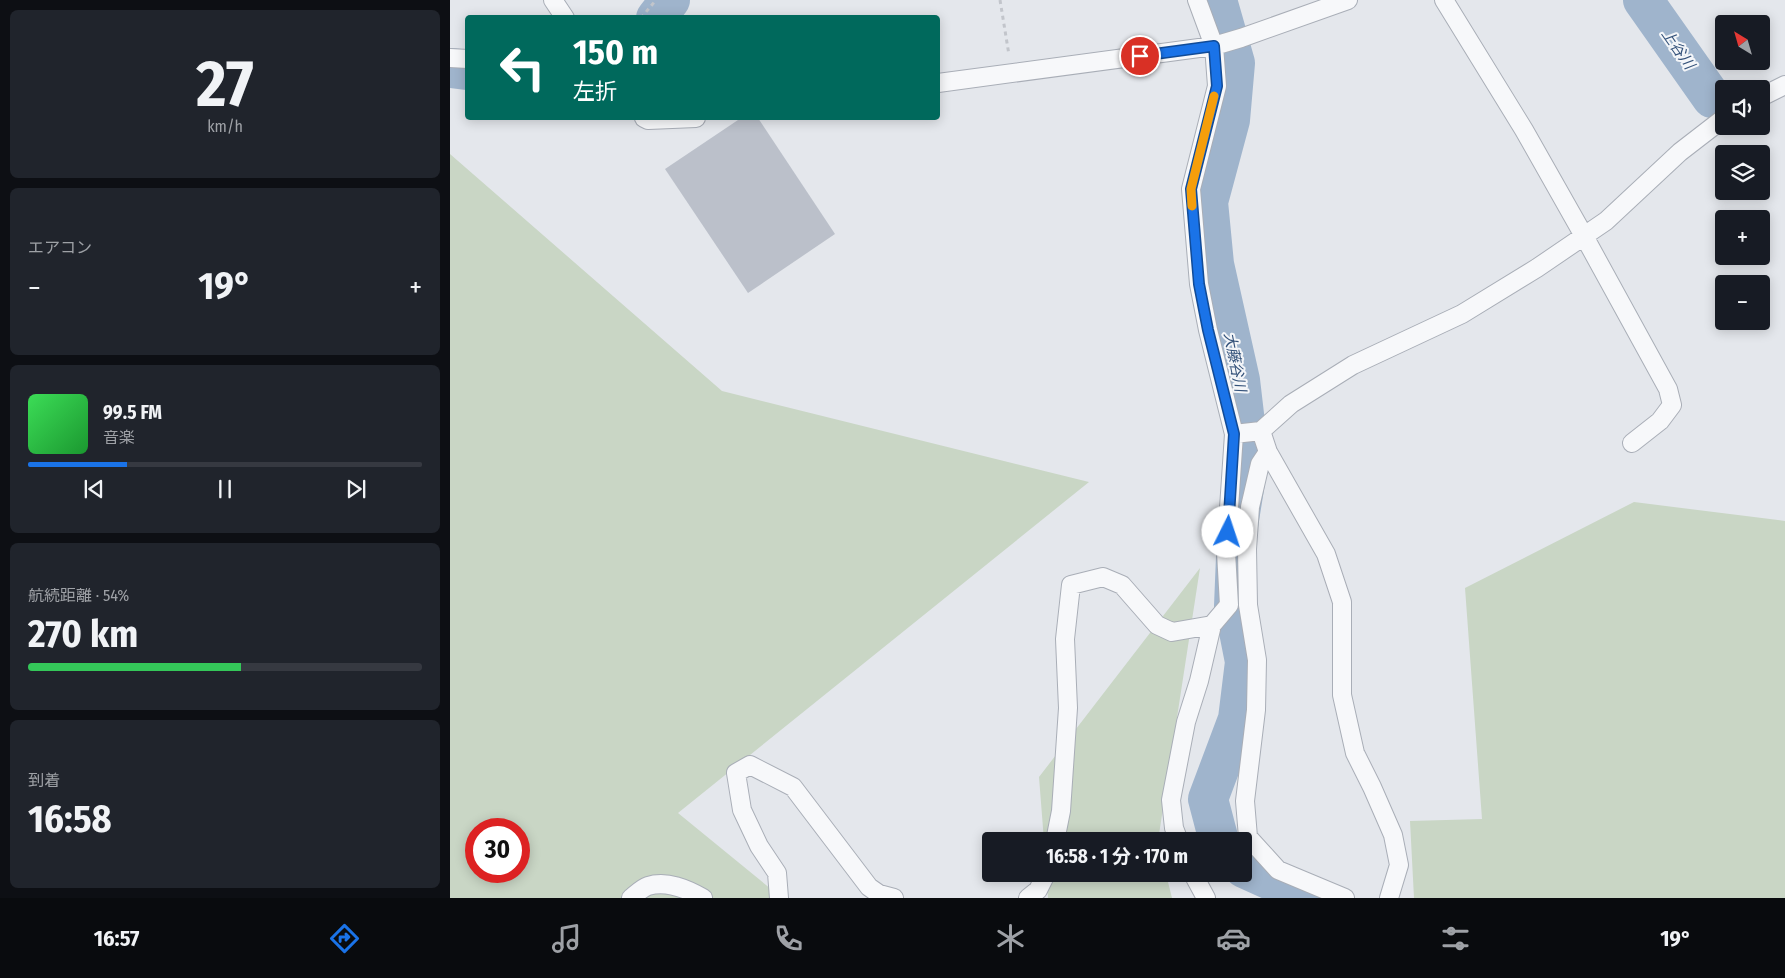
<!DOCTYPE html>
<html lang="ja">
<meta charset="utf-8">
<style>
body{margin:0;font-family:"Fira Sans Condensed","Noto Sans JP",sans-serif;background:#20242c;color:#f1f3f6;height:100vh;display:flex;flex-direction:column;font-size:19px;white-space:nowrap}
*{box-sizing:border-box;margin:0}
p{font-size:16px;color:#9ea1a6}
.icon{flex:none;width:28px;height:28px;fill:none;stroke:currentColor;stroke-width:2;stroke-linecap:round;stroke-linejoin:round}
.map{position:relative;flex:1;overflow:hidden}
.details{display:flex;flex-direction:column;gap:10px;padding:10px;background:#0d0f14;width:450px}
.details>*{flex:none}
.guide{position:absolute;left:15px;top:15px;width:475px;height:105px;border-radius:5px;box-shadow:0 2px 12px #0003;background:#00695c;color:#fff;overflow:hidden}
.needle{width:32px;rotate:323deg}
.tools{position:absolute;left:1265px;top:15px;display:grid;gap:10px}
.tools a{display:grid;place-items:center;width:55px;height:55px;border-radius:5px;background:#171b24;box-shadow:0 2px 12px #0003;font-size:25px}
.speed{position:absolute;left:15px;top:818px;display:flex;gap:10px;font-size:25px;font-weight:700;text-align:center}
.speed>*{display:grid;place-content:center;width:65px;height:65px;border-radius:50%;background:#171b24;box-shadow:0 2px 12px #0003;line-height:1}
.speed .limit{border:8px solid #d22;background:#fff;color:#111}
.pin{position:absolute;display:grid;place-items:center;width:42px;height:42px;color:#fff;margin:-21px;border:2px solid #fff;border-radius:50%;box-shadow:0 1px 5px #0007}
.me{position:absolute;width:55px;margin:-28px;rotate:4deg;stroke-linejoin:round;filter:drop-shadow(0 0 4px #0008)}
.turn{display:flex;align-items:center;gap:18px;height:105px;padding:0 25px;font-size:22px}
.turn .icon{width:65px;height:65px;stroke-width:2.5}
.turn b{display:block;font-size:35px;line-height:42px}
.big{font-size:38px;font-weight:700;line-height:1.1}
.details .tile{flex:1;display:flex;flex-direction:column;justify-content:center;gap:8px;min-width:0;padding:0 18px;border-radius:8px;background:#20242c}
.details .dial{align-items:center;gap:0}
.dial b{font-size:65px;line-height:1}
.song{display:flex;align-items:center;gap:15px}
.cover{width:60px;height:60px;border-radius:8px;background:linear-gradient(135deg,hsl(130 70% 55%),hsl(130 70% 35%))}
.played{height:5px;border-radius:2px;background:linear-gradient(90deg,#1a73e8 25%,#363941 25%)}
.keys{display:flex;justify-content:space-around;direction:ltr}
.heat{display:flex;justify-content:space-between;align-items:center;font-size:28px;direction:ltr}
.charge{height:8px;border-radius:4px;background:linear-gradient(90deg,#34c759 54%,#363941 0)}
.trip{position:absolute;left:532px;top:832px;width:270px;height:50px;border-radius:5px;background:#171b24;box-shadow:0 2px 12px #0003;font-weight:700;line-height:50px;text-align:center}
.tab-bar{display:flex;height:80px;justify-content:space-around;align-items:center;background:#090b0e;color:#9ea1a6}
.tab-bar .icon{width:35px;height:35px}
.tab-bar .active{color:#1a73e8}
.tab-bar b{font-size:22px;color:#f1f3f6}
main{display:flex;flex:1;min-height:0}
.map>svg:first-child{display:block}
.green{fill:#c9d6c5;fill-rule:evenodd}
.lines{fill:none;stroke-linecap:round;stroke-linejoin:round}
.river{stroke:#9fb4cc;stroke-width:40}
.building{fill:#bbc0ca}
.street-casing{stroke:#a9aeb7;stroke-width:20}
.path{stroke:#c2c5cb;stroke-width:3;stroke-dasharray:4 4;stroke-linecap:butt}
.street{stroke:#f7f8fa;stroke-width:18}
.route-casing{stroke:#114b97;stroke-width:12}
.route{stroke:#1a73e8;stroke-width:9}
.slow{stroke:#f59e0b;stroke-width:9}
.labels{text-anchor:middle;stroke-width:4;stroke-linejoin:round;paint-order:stroke}
.water-label{font-size:15px;font-style:italic;fill:#34527a;stroke:#f4f6f9}
</style>
<main>
<section class="details">
<div class="tile dial"><b>27</b><p>km/h</p></div>
<div class="tile"><p>エアコン</p>
<div class="heat"><a>−</a><b class="big">19°</b><a>+</a></div>
</div>
<div class="tile">
<div class="song"><i class="cover"></i><div><b>99.5 FM</b><p>音楽</p></div></div>
<div class="played"></div>
<div class="keys"><svg class="icon" aria-label="previous" viewBox="0 0 24 24"><path d="M18 5L8 12l10 7zM5 5v14"/></svg><svg class="icon" aria-label="pause" viewBox="0 0 24 24"><path d="M8 5v14M16 5v14"/></svg><svg class="icon" aria-label="next" viewBox="0 0 24 24"><path d="M6 5l10 7-10 7zM19 5v14"/></svg></div>
</div>
<div class="tile"><p>航続距離 · 54%</p><b class="big">270 km</b><div class="charge"></div></div>
<div class="tile"><p>到着</p><b class="big">16:58</b></div>
</section>
<div class="map">
<svg width="1335" height="898" viewBox="0 0 1335 898">
<rect width="100%" height="100%" fill="#e4e7ec"/>
<path class="green" d="M0,154L272,391L639,482L228,813L332,898H0ZM26,829H69V871H26Z
M1184,502L1335,521V898H964L960,821L1032,819L1015,588Z
M750,568L708,841H594L589,777Z
M596,874H716L722,898H598Z"/>
<g class="lines">
<path class="river" d="M767,0L785,63L780,120L758,202L764,264L790,380L799,457L787,532L784,606L795,662L788,719L758,799L769,841
M1193,0L1262,98
M206,18L220,0
M0,68L18,70
M794,868L860,898"/>
</g>
<path class="building" d="M308,118L385,234L298,293L215,169L288,120Z"/>
<g class="lines">
<defs>
<path id="street" d="M103,0L115,18
M994,0L1074,130L1134,236L1218,389L1222,405L1210,421L1182,443
M0,58L18,59
M488,83L764,46L791,38L898,0
M1311,97L1335,85
M194,118L198,120L246,118
M811,431L841,404L903,365L1012,314L1087,268L1134,236L1156,221L1230,152L1274,118
M784,434L811,431L818,452L876,554L892,602V695L905,753L922,787L943,835L949,865L939,898
M818,452L810,464L800,507L797,549L798,605L807,660L806,710L795,801L798,837L828,870L895,898
M605,841L611,811L618,708L615,639L621,585L653,577L672,585L707,625L722,632L762,625
M729,841L724,828L721,800L736,722L749,681L762,625L779,605L776,552L784,434L758,330L749,284L741,189L767,86L764,46L747,0
M743,874L756,898
M181,898C186,894 192,888 198,886C217,880 237,889 253,898
M329,898L327,873L309,846L292,810L286,773L300,765L343,787L419,887L429,894L444,898
M578,898L588,890L596,874"/>
</defs>
<use href="#street" class="street-casing"/>
<path class="path" d="M550,0L559,55
M191,18L206,0"/>
<use href="#street" class="street"/>
</g>
<g class="lines">
<defs>
<path id="route" d="M690,56L764,46L767,86L741,189L749,284L758,330L784,434L778,532"/>
</defs>
<use href="#route" class="route-casing"/>
<use href="#route" class="route"/>
<path class="slow" d="M742,206L741,189L764,96"/>
</g>
<g class="labels">
<g class="water-label">
<text transform="translate(1228 49) rotate(55)" y="5">上谷川</text>
<text transform="translate(785 362) rotate(79)" y="5">大藤谷川</text>
</g>
</g>
</svg>
<div class="tools">
<a><svg class="needle" viewBox="-14 -14 28 28"><path d="M0-13l5 13h-10z" fill="#e53935"/><path d="M0 13l5-13h-10z" fill="#9ea1a6"/></svg></a>
<a><svg class="icon" aria-label="sound" viewBox="0 0 24 24"><path d="M4 9h4l5-4v14l-5-4H4zM17 9q2 3 0 6"/></svg></a>
<a><svg class="icon" aria-label="layers" viewBox="0 0 24 24"><path d="M12 4l9 5-9 5-9-5zM3 14l9 5 9-5"/></svg></a>
<a>+</a>
<a>−</a>
</div>
<div class="speed"><div class="limit">30</div></div>
<div class="pin" style="left:690px;top:56px;background:#d93025"><svg class="icon" aria-label="arrive" viewBox="0 0 24 24"><path d="M6 21V4h12l-3 4 3 4H6"/></svg></div>
<svg class="me" style="left:778px;top:532px" viewBox="-20 -20 40 40"><circle r="19" fill="#fff"/><path d="M0-13L10 11 0 6-10 11z" fill="#1a73e8"/></svg>
<div class="trip">16:58 · 1 分 · 170 m</div>
<div class="guide">
<div class="turn"><svg class="icon" aria-label="left" viewBox="0 0 24 24"><path d="M17 20v-9H6M10 6l-5 5 5 5"/></svg><div><b>150 m</b>左折</div></div>
</div>
</div>
</main>
<nav class="tab-bar">
<b>16:57</b>
<svg class="icon active" aria-label="directions" viewBox="0 0 24 24"><path d="M12 3l9 9-9 9-9-9zM9 14v-3h6M13 9l2 2-2 2"/></svg>
<svg class="icon" aria-label="music" viewBox="0 0 24 24"><path d="M9 18V5l10-2v13"/><circle cx="6" cy="18" r="3"/><circle cx="16" cy="16" r="3"/></svg>
<svg class="icon" aria-label="phone" viewBox="0 0 24 24"><path d="M5 4h4l2 5-3 2q2 4 5 5l2-3 5 2v4C11 20 4 13 5 4z"/></svg>
<svg class="icon" aria-label="climate" viewBox="0 0 24 24"><path d="M12 3v18M4 7l16 10M4 17L20 7"/></svg>
<svg class="icon" aria-label="car" viewBox="0 0 24 24"><path d="M5 17H2v-5l4-1 3-4h7l3 4 3 1v5h-3M9 17h6M6 11h13"/><circle cx="7" cy="17" r="2"/><circle cx="17" cy="17" r="2"/></svg>
<svg class="icon" aria-label="filters" viewBox="0 0 24 24"><path d="M4 7h16M4 17h16"/><circle cx="9" cy="7" r="2"/><circle cx="15" cy="17" r="2"/></svg>
<b>19°</b>
</nav>
